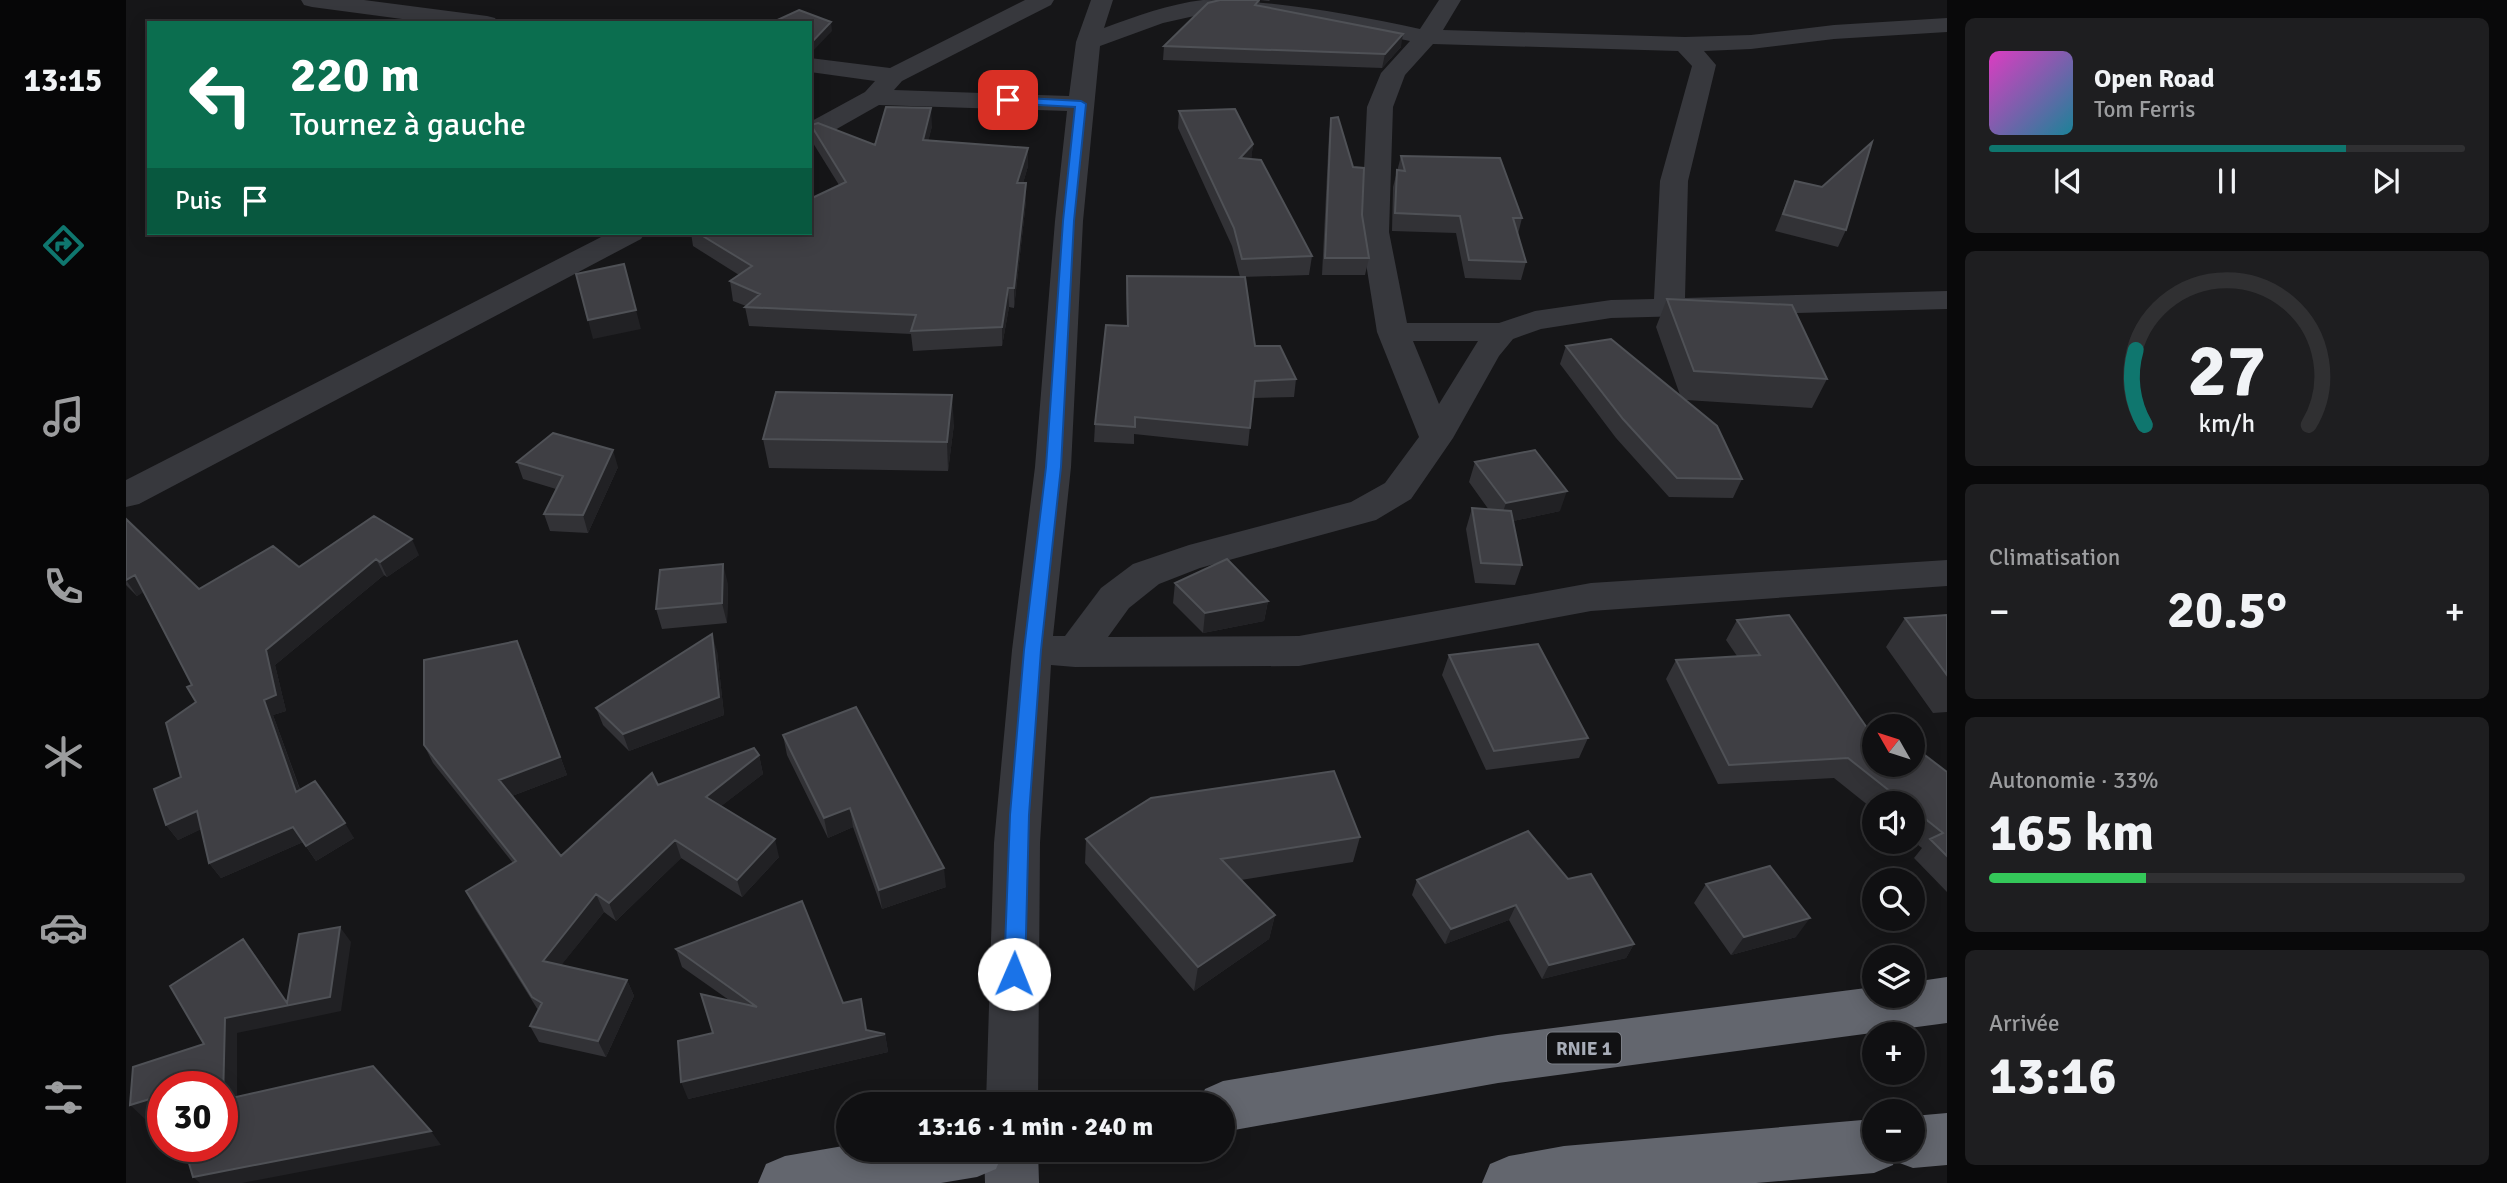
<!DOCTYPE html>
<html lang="fr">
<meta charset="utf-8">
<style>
body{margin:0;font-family:Signika,sans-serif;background:#1e1e20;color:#f1f3f6;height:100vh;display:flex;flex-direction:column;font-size:26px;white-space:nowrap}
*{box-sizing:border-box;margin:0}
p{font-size:23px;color:#9c9d9f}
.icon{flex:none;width:38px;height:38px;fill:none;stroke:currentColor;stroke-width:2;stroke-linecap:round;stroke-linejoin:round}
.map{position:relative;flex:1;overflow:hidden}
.sheet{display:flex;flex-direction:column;gap:18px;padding:18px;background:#09090a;width:560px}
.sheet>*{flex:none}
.hud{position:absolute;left:21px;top:21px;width:665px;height:214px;border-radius:0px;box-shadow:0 4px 18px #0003,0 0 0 2px #303032;background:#0b6e4f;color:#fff;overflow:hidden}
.needle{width:46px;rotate:309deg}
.buttons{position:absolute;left:1736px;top:714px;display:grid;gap:14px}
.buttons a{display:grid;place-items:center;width:63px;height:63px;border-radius:50%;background:#101012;box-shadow:0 4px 18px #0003,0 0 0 2px #303032;font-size:35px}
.speed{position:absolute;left:21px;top:1071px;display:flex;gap:14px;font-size:35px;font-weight:700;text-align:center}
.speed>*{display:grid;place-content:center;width:91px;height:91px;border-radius:50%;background:#101012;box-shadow:0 4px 18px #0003,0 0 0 2px #303032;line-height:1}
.speed .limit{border:10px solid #d22;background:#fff;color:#111}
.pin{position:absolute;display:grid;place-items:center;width:60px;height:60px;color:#fff;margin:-30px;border-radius:14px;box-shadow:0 4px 10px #0006}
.me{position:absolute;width:77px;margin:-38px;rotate:1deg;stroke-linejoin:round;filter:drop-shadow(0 0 5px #0008)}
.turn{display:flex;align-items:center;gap:24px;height:147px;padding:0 28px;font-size:32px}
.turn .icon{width:91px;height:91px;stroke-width:2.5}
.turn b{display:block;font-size:49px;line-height:60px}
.then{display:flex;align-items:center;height:66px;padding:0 28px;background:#0003;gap:14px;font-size:26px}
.big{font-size:52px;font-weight:700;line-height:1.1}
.sheet .card{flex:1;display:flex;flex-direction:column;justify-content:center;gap:10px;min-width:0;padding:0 24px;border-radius:10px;background:#1e1e20}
.sheet .dial{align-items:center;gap:0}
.dial svg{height:182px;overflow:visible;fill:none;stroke:#303032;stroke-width:7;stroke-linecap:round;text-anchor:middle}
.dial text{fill:#f1f3f6;stroke:none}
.song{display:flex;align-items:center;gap:21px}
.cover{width:84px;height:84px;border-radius:10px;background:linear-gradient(135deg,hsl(310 70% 55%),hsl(190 70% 35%))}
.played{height:7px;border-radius:4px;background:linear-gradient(90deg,#0f766e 75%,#303032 75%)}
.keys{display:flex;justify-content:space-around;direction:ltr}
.heat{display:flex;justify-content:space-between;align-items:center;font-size:38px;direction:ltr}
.charge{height:10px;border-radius:5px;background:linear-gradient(90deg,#34c759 33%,#303032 0)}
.trip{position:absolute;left:710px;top:1092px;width:399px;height:70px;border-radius:35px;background:#101012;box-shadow:0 4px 18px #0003,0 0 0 2px #303032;font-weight:700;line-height:70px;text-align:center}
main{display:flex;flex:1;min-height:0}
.tab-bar{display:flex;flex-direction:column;width:126px;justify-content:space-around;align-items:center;background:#060607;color:#9c9d9f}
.tab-bar .icon{width:49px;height:49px}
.tab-bar .selected{color:#0f766e}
.tab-bar b{font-size:32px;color:#f1f3f6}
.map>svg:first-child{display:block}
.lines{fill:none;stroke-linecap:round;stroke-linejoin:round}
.minor{fill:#37383d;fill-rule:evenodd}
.major{fill:#53555c;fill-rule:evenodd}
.highway{fill:#63666e;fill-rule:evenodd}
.wall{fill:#323236}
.shaded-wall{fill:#212124}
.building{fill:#3f3f44;stroke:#4f5156;stroke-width:2}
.route{fill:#1a73e8;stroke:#114b97;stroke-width:2}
.labels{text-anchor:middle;stroke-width:7;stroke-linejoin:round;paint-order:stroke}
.shield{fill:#111113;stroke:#7b7e86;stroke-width:2}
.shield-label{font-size:19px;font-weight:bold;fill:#a8adb8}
</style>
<main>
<nav class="tab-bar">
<b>13:15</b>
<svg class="icon selected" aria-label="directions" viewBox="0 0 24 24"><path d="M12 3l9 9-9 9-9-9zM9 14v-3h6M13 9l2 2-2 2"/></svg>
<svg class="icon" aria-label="music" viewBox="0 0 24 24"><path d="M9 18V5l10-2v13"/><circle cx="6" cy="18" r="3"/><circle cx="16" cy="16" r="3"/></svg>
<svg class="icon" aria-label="phone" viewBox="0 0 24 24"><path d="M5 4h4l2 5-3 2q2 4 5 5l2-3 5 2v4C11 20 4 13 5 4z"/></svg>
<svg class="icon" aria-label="climate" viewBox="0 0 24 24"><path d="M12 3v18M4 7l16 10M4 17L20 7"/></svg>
<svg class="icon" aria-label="car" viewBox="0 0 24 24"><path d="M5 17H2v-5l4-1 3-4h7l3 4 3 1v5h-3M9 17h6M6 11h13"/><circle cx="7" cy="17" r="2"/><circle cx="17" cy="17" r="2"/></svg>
<svg class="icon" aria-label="filters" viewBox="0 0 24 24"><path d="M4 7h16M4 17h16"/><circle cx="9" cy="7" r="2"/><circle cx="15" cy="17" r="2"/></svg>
</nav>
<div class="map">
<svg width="1821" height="1183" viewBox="0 0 1821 1183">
<rect width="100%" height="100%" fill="#161618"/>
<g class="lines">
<path class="minor" d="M175,0H238L361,16L369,18L372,23H306L186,7L178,5Z
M899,0H928L925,5L776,81L768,90L943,96L950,42L965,0H987L978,28C1010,16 1043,4 1077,0C1149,0 1224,14 1294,29L1313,0H1335L1317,30L1559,37L1625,35L1708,25L1821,18V32L1708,39L1625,49L1578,51L1590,65L1562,181L1559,298L1821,291V309L1485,318L1415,329L1387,339L1373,356L1327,438L1285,499L1250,520L1074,568L1033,584L1003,608L982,637L1173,636L1465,583L1821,560V586L1465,611L1173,666L949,667L925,665L914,843L912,1104H860L868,843L886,650L909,467L929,221L941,111L753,105L693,139L684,141V122L739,92L749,81L684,72V58L764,68ZM1113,6L1284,41L1255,73L1241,107L1235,232L1251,332L1293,437L1259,483L1225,502L1063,545L1007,564L975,588L939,636H927L945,467L957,221L974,46L1037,23ZM1307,44L1552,51L1566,66L1534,181L1528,299L1485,300L1409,311L1373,323H1281L1263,232L1267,107L1279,75ZM1287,341H1352L1313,404Z
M483,233H519L515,239L13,504L0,507V480Z"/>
<path class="major" d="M858,1150H912L913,1183H859Z"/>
<path class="highway" d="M1821,977V1023L1372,1083L1097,1132V1104H1072L1079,1089L1097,1081L1372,1035L1748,987V996H1787V982Z
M1821,1113V1165L1787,1168L1768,1161L1767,1165L1748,1173L1630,1183H1356L1364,1164L1383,1156L1438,1146L1748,1119V1150H1787V1116Z
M723,1145V1150H878L870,1169L851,1177L815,1183H632L640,1164L659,1156Z"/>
</g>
<path class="wall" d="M1094,0H1144L1143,1L1134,0L1133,5L1275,47L1256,68L1037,60L1038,46Z
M1053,111L1127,144L1125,159L1186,256L1183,275L1115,277L1129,346L1170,379L1168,397L1127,398L1122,446L1008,434V444L968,442L969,424L1001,326L1000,293L1001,276L1114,277L1106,246L1052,128Z
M1205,118L1227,167L1243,258L1239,275H1196L1203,134Z
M685,125L749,145L806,126L802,141L902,166L897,183H900V201L888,308L883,307L876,346L787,351L785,334L623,326L619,307L620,306L607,301L604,281L613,275L567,246L565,233H684L713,185L687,143Z
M1275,156L1396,218L1392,234L1400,262L1395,280L1339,278L1330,233L1266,231L1267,187Z
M1669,181L1720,230L1712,247L1649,231Z
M1541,299L1701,379L1686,408L1560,400L1616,479L1607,498L1543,497L1490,438L1434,364L1440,346L1554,395L1530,327Z
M828,424L822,471L643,468L637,439Z
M391,462L492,467L462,533L424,531L418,514L430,489L397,479Z
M1349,462L1434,511L1387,521L1396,565L1389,585L1349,583L1340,529L1346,508L1363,510L1343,482Z
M0,519L73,589L173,567L293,555L261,577L258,575L149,665L160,711L147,715L174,789L228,838L190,861L177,842L95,878L83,863L75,829L52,840L40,825L55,777L70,702L66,685L17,592L11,596L0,585Z
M1049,583L1142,601L1138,621L1077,633L1047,603Z
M602,584L601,623L536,629L530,609Z
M1821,615V712L1807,713L1760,647L1779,618Z
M1611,620L1748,738L1821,772V892L1788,858L1796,848L1787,841V803H1748V810L1708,778L1592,784L1540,679L1550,660L1611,656L1600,640Z
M591,651L598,715L503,751L477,725L470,708Z
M1323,655L1462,738L1453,758L1360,770L1316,675Z
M399,659L441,775L386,796L435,856L532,785L633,755L637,774L595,806L653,857L616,897L555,858L490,921L478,912L435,965L501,980L508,996L480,1057L413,1042L404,1026L412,1010L349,909L340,891L387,863L307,763L298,745Z
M657,735L820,887L756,909L727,827L702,838L661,755Z
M1234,837L1227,862L1115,880L1149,915L1143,939L1068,991L959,863L960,839Z
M1442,879L1508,944L1500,958L1416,979L1383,920L1319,944L1286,895L1291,880Z
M1580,884L1670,937L1605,955L1568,903Z
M550,949L717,1003L740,1030L759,1034L762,1052L562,1099L587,1033L603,1000L556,967Z"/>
<path class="shaded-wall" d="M705,22L706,31L684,54V44Z
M1277,34L1275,47L1256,68L1259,54Z
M805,108L806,126L798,159L797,140Z
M1127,144L1125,162L1114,158Z
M902,148V166L892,201L891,183Z
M900,183V201L888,308V288Z
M882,288L883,307L876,346V327Z
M510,310L515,329L467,339L462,320Z
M826,395L828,424L822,471L821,442Z
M487,450L492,467L462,533L457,515Z
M1441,491L1434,511L1373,524L1380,503Z
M286,539L293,555L261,577L254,562Z
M250,559L258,575L149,665L160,711L147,715L180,807L170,792L138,700L140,650Z
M597,564L602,584L601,623L596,603Z
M9,575L19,591L11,596L0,580Z
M1142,601L1138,621L1077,633L1079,613Z
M586,634L591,651L598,715L503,751L497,734Z
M391,641L441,775L381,798L373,780Z
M633,755L637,774L585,814L580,797Z
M724,808L727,827L702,838L698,818Z
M71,811L82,826L52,840L40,825Z
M219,823L228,838L190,861L180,846Z
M167,827L177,842L95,878L83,863Z
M649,839L653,857L616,897L611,880Z
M549,840L555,858L490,921L483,903Z
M818,868L820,887L756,909L753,890Z
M470,894L478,912L425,978L417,961Z
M1390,905L1383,920L1319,944L1325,929Z
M1149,915L1143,939L1068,991L1072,967Z
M1684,918L1670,937L1605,955L1618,937Z
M214,927L225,942L215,1011L111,1033V1114L97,1100L99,1018L117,939L129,955L164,1005Z
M1508,944L1500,958L1416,979L1423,965Z
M501,980L508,996L480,1057L472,1041Z
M759,1034L762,1052L562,1099L555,1082Z
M37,1095V1113L19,1119L4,1105Z
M305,1131L315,1145L116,1183H74L67,1177Z"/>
<path class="building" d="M1094,0H1133L1129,5L1277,34L1259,54L1038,46L1082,3Z
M673,10L705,22L684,44V23H645Z
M760,107L805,108L797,140L902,148L891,183H900L888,288H882L876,327L785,331L790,315L619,307L634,294L604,281L626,266L572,233H684V199L720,182L685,125L692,123L749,145Z
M1109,109L1127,144L1114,158L1135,160L1186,256L1116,259L1108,228L1053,111Z
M1212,117L1227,167L1238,168L1236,215L1243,258H1199L1205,118Z
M1746,142L1720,230L1657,214L1669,181L1696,187Z
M1275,156L1374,158L1396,218H1387L1400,262L1343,260L1334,216L1269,213L1271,170L1279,171Z
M498,264L510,310L462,320L450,274Z
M1001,276L1119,277L1129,346H1154L1170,379L1129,381L1124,428L1009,417V427L969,424L980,325L1002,326Z
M1541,299L1666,305L1701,379L1568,371Z
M1485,339L1591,426L1616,479L1551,478L1497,419L1440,346Z
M650,392L826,395L821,442L637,439Z
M427,433L487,450L457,515L418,514L437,476L391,462Z
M1409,450L1441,491L1380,503L1349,462Z
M1346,508L1385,511L1396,565L1355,563Z
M248,516L286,539L254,562L250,559L140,650L150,695L138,700L170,792L189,781L219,823L180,846L167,827L83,863L71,811L40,825L28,789L55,777L40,723L70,702L61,687L66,685L9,575L0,580V519L73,589L147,546L173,567Z
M1101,559L1142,601L1079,613L1049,583Z
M597,564L596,603L530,609L534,570Z
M1663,615L1748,738V765H1787V746L1821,772V856L1804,839L1817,833L1787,809V803H1779L1722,758L1603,765L1550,660L1634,655L1611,620Z
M1821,615V675L1779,618Z
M586,634L593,697L497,734L470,708Z
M391,641L434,757L373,780L435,856L526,773L532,785L628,748L633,755L580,797L649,839L611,880L549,840L483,903L470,894L417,961L501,980L472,1041L404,1026L416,1003L406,997L340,891L390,861L298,745V660Z
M1412,644L1462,738L1368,751L1323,655Z
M730,707L818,868L753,890L724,808L698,818L657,735Z
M1208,771L1234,837L1095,859L1149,915L1072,967L960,839L1025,798Z
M1402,831L1442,879L1465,874L1508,944L1423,965L1390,905L1325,929L1291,880Z
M1644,866L1684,918L1618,937L1580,884Z
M676,901L717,1003L735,999L740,1030L759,1034L555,1082L552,1041L587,1033L575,994L631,1007L550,949Z
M214,927L204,997L99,1018L97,1100L247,1066L305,1131L67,1177L58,1146H96V1087H37V1095L4,1105L7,1067L78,1044L44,986L117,939L161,1003L173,934Z"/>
<path class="route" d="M882,97L955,101L960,104L948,221L935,467L915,650L903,815L899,974L896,980L888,983L881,980L878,974L884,815L898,650L920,467L937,221L949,107L878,103L877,100Z"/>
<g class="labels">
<rect class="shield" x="1421" y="1032.5" width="74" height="31" rx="5"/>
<g class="shield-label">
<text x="1458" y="1055">RNIE 1</text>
</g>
</g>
</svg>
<div class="buttons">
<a><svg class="needle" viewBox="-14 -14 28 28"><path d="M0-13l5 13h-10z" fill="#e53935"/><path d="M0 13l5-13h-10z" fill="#9c9d9f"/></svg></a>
<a><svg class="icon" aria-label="sound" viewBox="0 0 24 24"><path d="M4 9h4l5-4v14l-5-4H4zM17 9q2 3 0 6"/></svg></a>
<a><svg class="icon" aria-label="search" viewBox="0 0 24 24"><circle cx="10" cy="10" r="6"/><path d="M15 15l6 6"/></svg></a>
<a><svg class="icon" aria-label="layers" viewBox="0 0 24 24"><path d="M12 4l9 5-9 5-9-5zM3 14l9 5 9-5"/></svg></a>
<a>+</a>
<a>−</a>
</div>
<div class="speed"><div class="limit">30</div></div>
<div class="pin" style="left:882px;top:100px;background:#d93025"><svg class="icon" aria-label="arrive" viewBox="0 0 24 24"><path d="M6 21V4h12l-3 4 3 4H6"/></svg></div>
<svg class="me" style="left:888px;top:974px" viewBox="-20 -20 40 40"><circle r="19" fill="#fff"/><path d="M0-13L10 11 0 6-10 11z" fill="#1a73e8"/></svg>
<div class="trip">13:16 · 1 min · 240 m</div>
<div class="hud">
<div class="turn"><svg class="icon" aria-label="left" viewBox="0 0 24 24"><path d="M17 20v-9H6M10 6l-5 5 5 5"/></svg><div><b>220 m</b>Tournez à gauche</div></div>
<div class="then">Puis<svg class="icon" aria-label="arrive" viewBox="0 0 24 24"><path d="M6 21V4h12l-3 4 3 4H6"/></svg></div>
</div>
</div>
<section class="sheet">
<div class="card">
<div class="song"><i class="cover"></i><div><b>Open Road</b><p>Tom Ferris</p></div></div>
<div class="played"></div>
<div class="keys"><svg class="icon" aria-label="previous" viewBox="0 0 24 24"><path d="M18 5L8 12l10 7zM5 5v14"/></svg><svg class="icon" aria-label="pause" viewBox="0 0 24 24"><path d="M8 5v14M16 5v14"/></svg><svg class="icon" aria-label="next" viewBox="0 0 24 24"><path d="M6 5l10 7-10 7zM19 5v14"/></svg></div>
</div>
<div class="card dial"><svg viewBox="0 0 100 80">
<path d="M14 69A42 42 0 1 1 86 69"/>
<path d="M14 69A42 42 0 0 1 10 36" stroke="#0f766e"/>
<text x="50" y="56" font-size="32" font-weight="700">27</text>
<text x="50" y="72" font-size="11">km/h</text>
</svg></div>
<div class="card"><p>Climatisation</p>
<div class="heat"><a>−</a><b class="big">20.5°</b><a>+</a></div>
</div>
<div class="card"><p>Autonomie · 33%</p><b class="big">165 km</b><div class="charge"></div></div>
<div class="card"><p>Arrivée</p><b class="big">13:16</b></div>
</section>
</main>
